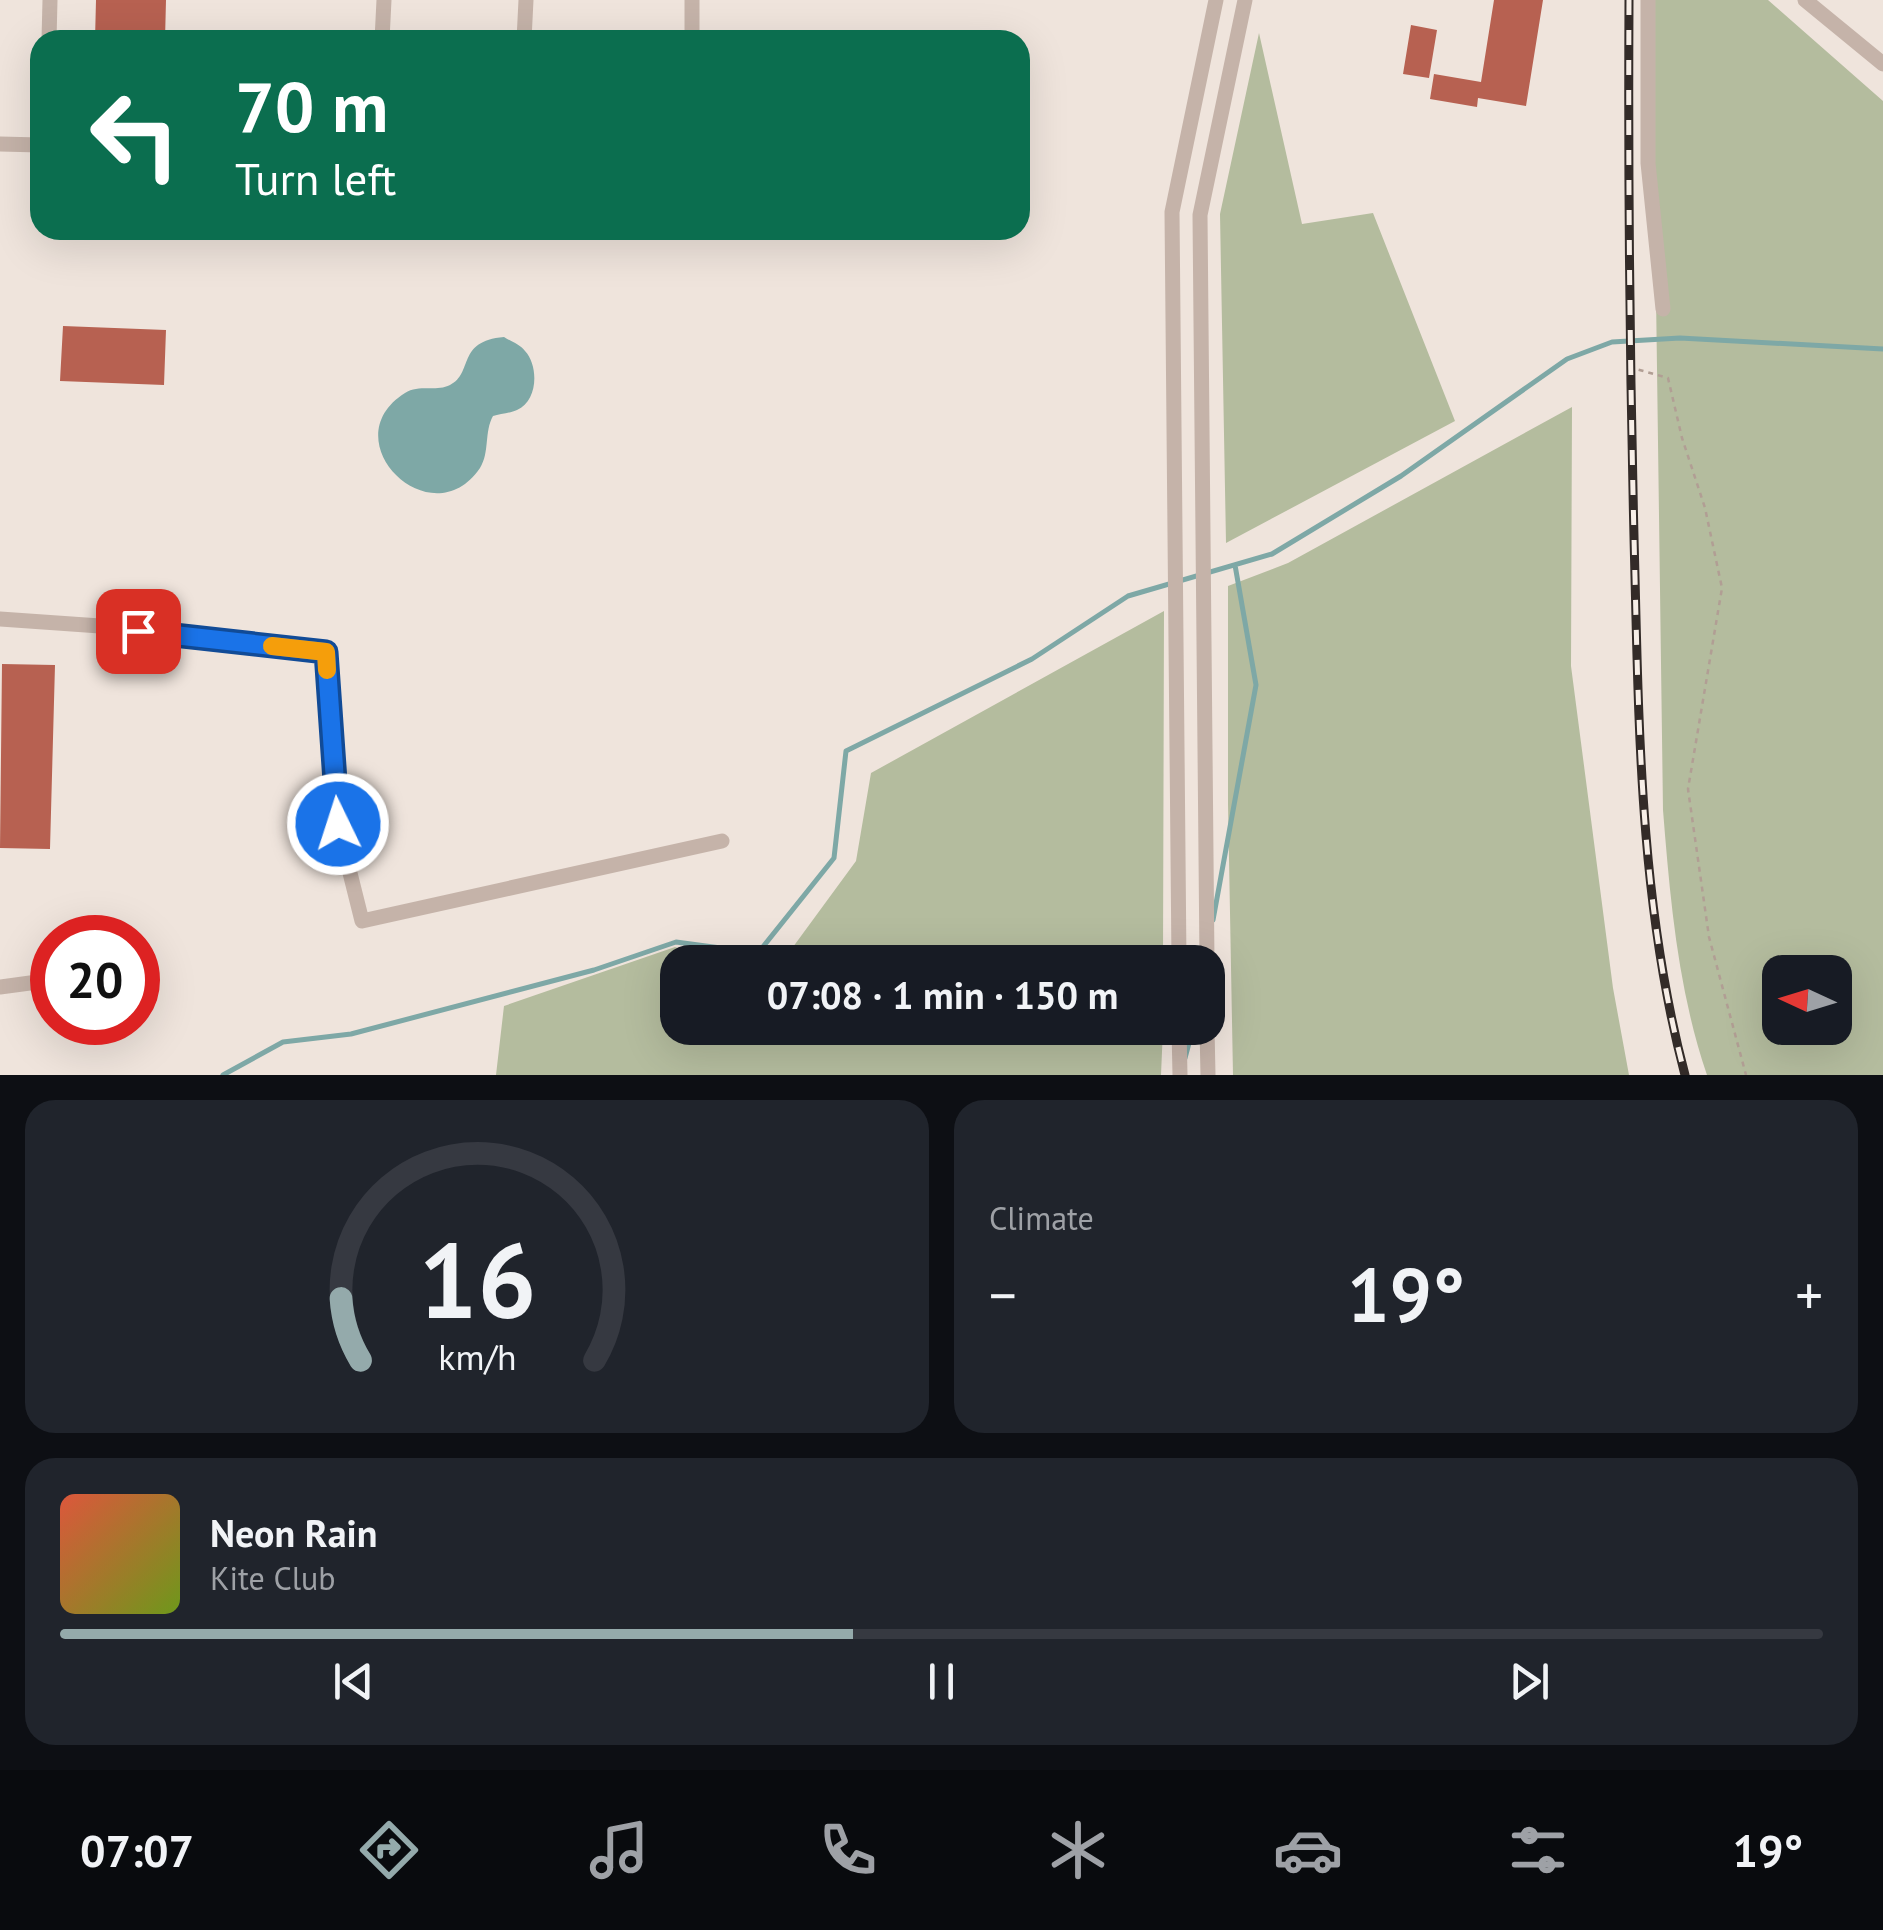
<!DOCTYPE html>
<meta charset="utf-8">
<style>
body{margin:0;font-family:"PT Sans",sans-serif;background:#20242c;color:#f1f3f6;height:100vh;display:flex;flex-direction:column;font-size:38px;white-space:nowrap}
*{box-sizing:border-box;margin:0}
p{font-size:32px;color:#9ea1a6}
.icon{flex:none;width:55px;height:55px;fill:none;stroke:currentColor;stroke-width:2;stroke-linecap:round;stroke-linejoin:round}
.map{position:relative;height:1075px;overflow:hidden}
.side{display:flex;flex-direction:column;gap:25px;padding:25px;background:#0d0f14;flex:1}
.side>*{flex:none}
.guide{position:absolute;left:30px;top:30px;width:1000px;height:210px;border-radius:30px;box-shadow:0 10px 40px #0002;background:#0b6e4f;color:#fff;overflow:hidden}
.needle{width:65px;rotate:274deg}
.fabs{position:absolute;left:1762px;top:955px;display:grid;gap:20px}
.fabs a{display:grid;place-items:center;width:90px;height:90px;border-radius:20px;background:#171b24;box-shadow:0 10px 40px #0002;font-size:50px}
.speed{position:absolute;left:30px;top:915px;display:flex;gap:20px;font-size:50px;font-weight:700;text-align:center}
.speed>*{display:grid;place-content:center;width:130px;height:130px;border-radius:50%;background:#171b24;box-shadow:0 10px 40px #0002;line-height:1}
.speed .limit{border:15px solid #d22;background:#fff;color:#111}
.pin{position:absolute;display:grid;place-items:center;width:85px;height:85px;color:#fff;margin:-42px;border-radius:20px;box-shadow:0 5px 15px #0006}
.me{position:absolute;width:110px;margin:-55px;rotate:356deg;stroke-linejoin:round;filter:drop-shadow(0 0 8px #0008)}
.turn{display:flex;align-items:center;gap:35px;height:210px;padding:0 40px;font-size:45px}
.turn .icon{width:130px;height:130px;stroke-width:2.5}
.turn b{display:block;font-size:70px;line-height:85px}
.big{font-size:75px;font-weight:600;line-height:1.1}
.side .widget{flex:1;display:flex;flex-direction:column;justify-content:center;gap:15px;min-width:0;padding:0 35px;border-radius:30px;background:#20242c}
.side .dial{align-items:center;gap:0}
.dial svg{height:260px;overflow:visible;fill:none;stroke:#363941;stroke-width:7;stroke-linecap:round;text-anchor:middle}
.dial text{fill:#f1f3f6;stroke:none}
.song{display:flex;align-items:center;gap:30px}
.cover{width:120px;height:120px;border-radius:15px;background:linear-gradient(135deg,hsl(10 70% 55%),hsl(80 70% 35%))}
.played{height:10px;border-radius:5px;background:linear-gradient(90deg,#94aaab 45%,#363941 45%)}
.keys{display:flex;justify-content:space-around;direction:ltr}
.heat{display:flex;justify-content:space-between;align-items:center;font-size:55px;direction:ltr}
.side .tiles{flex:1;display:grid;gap:25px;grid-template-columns:1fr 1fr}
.widget:last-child{grid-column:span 2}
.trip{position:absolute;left:660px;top:945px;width:565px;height:100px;border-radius:30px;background:#171b24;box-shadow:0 10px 40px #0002;font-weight:600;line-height:100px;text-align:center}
.tab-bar{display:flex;height:160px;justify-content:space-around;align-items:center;background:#090b0e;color:#9ea1a6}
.tab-bar .icon{width:70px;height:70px}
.tab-bar .selected{color:#94aaab}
.tab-bar b{font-size:45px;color:#f1f3f6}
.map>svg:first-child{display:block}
.green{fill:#b4bc9e;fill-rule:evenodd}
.water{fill:#7ea8a6}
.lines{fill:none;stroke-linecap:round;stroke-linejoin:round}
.stream{stroke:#7ea8a6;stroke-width:5}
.building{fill:#b76151}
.path{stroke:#b19e94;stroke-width:2.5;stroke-dasharray:5 5;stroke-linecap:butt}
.minor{stroke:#c5b3a9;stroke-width:15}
.rail-casing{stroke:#332b28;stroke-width:9}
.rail{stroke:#f7eee7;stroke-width:5;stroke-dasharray:15;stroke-linecap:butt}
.route-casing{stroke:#114b97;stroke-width:25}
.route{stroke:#1a73e8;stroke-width:18}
.slow{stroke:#f59e0b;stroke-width:18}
</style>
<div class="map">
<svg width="1883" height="1075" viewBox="0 0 1883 1075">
<rect width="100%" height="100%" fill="#efe4dc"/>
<path class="green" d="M1652,0H1768L1883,101V1075H1707C1678,991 1670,898 1663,810ZM1780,972H1835V1028H1780Z
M1259,33L1302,224L1373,213L1455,421L1226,543L1220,214Z
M1572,407L1571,666L1613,988L1629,1075H1233L1228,804V586L1288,563Z
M1164,611L1163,962H782L856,861L871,773Z
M675,947L720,962H678V1028H1163L1161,1075H496L504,1006Z"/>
<path class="water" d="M504,337C510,341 521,345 525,351C539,366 538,401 517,410C511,413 500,414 493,416C484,432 490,452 480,468C431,540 330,440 405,393C419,384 436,392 450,385C474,373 456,341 504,337Z"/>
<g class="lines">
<path class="stream" d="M1213,920L1256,685L1235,565
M1185,1058L1193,1028
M223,1075L283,1042L351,1034L594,970L676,942L758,953L834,858L846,751L1032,659L1128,596L1272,554L1401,476L1567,359L1612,342L1680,338L1883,349"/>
</g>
<path class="building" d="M96,0H166L165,40H95Z
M1494,0H1543L1526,106L1478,98L1477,107L1430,99L1434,74L1481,82Z
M1411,25L1437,30L1429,78L1403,74Z
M390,230H482V240L390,237Z
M63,326L166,330L164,385L60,381Z
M2,664L55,665L50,849L0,848Z"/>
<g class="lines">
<path class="path" d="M1629,367L1668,378L1682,438L1705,508L1722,588L1688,789L1709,937L1746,1075"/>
<path class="minor" d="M1648,0V163L1663,309
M1805,0L1883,64
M49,40L50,0
M382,40L384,0
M524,40L526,0
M692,40V0
M0,144L40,145
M0,619L100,626L326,653L338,825L362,921L722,841
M1179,962L1172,212L1216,0
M1207,962L1200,215L1245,0
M0,987L52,980
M1179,1028L1180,1075
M1207,1028L1208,1075"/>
<defs>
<path id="rail" d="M1629,0C1628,193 1630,385 1635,577C1639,744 1642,913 1685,1075"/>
</defs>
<use href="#rail" class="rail-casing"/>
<use href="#rail" class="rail"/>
</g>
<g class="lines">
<defs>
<path id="route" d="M138,631L326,652L338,824"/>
</defs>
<use href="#route" class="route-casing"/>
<use href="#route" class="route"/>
<path class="slow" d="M272,646L326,652L327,670"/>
</g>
</svg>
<div class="fabs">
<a><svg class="needle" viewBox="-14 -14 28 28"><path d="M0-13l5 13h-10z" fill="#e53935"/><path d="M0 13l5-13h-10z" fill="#9ea1a6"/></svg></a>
</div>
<div class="speed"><div class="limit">20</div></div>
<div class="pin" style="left:138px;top:631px;background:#d93025"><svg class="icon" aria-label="arrive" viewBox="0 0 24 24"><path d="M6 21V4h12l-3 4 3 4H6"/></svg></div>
<svg class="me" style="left:338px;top:824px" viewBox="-20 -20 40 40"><circle r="17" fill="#1a73e8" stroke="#fff" stroke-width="3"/><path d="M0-11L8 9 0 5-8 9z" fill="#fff"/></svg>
<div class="trip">07:08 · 1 min · 150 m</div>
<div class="guide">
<div class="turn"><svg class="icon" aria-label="left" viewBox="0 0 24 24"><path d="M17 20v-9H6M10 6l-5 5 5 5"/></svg><div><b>70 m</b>Turn left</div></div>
</div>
</div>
<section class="side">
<div class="tiles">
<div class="widget dial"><svg viewBox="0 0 100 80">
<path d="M14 69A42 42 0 1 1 86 69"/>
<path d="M14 69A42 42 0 0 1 8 50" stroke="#94aaab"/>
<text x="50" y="56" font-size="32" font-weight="700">16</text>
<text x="50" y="72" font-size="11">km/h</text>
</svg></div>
<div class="widget"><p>Climate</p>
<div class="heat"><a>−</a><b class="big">19°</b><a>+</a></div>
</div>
<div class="widget">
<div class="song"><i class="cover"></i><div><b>Neon Rain</b><p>Kite Club</p></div></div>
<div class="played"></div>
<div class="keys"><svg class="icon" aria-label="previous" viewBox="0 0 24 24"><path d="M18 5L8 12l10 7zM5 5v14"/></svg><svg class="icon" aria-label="pause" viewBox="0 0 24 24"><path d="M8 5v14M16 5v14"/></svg><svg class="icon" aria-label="next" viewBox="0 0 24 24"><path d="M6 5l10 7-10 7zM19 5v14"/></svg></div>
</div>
</div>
</section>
<nav class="tab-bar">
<b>07:07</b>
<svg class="icon selected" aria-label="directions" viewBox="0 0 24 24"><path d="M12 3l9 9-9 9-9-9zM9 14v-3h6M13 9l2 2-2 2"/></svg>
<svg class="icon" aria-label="music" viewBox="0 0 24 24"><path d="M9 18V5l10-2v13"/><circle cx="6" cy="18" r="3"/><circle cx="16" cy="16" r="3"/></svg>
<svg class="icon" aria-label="phone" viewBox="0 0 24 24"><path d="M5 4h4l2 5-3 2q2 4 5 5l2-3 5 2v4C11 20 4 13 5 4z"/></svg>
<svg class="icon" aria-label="climate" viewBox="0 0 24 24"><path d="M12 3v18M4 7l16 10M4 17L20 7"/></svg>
<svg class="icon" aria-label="car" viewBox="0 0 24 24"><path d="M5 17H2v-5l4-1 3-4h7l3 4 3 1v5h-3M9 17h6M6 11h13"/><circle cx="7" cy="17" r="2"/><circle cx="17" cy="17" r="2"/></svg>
<svg class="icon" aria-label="filters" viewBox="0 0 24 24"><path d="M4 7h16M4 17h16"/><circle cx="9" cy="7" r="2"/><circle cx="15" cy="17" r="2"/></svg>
<b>19°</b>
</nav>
